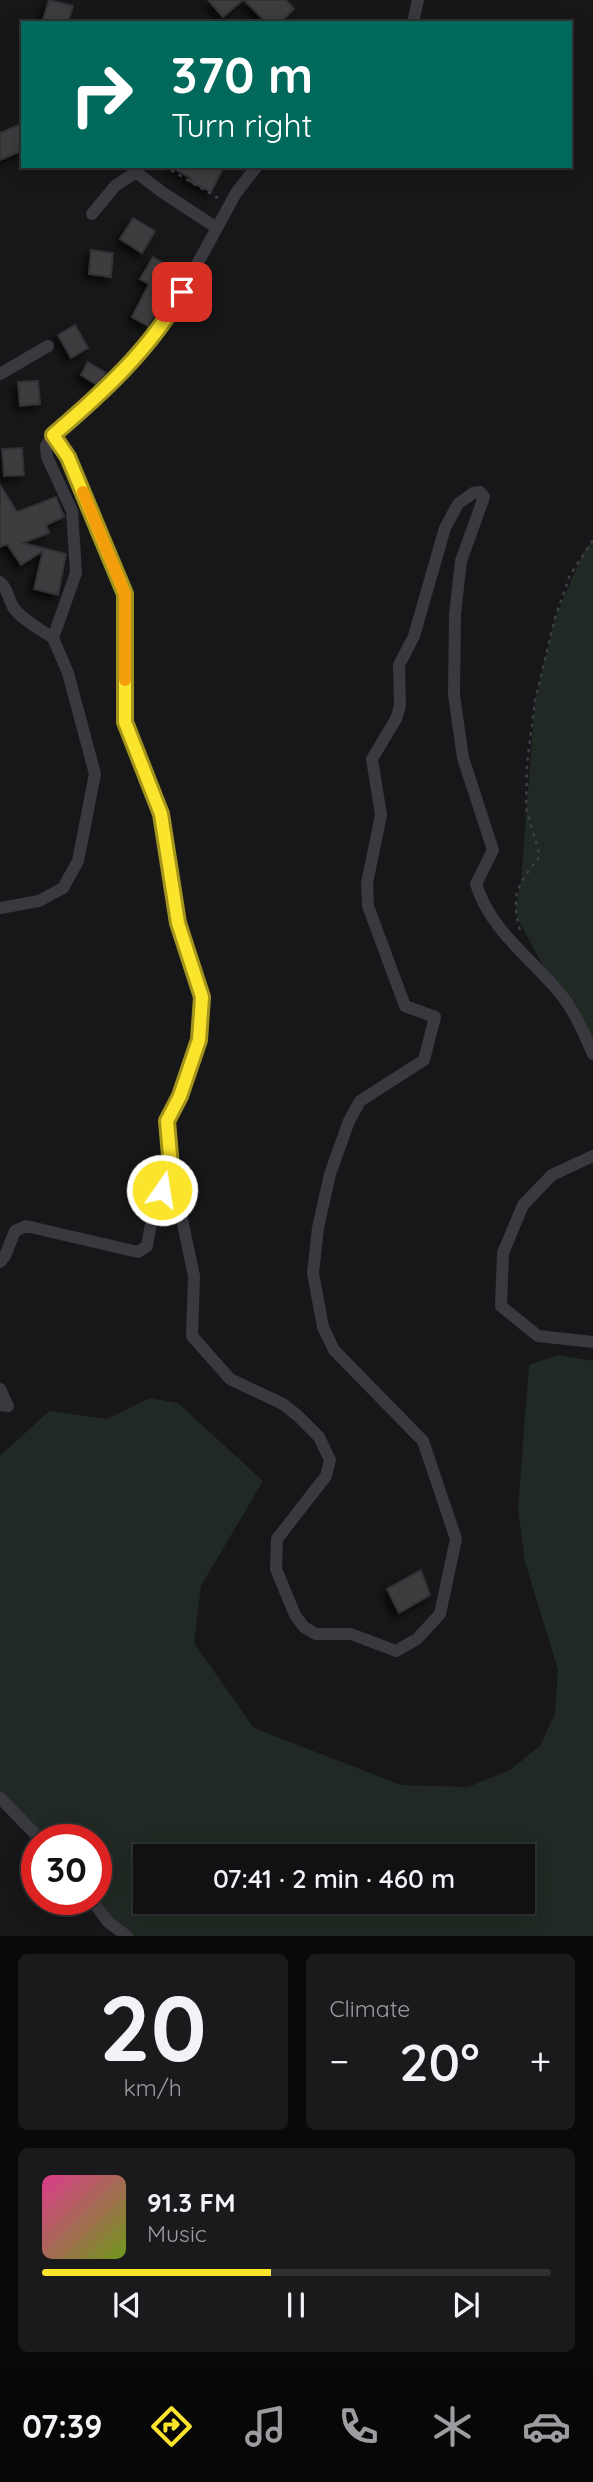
<!DOCTYPE html>
<meta charset="utf-8">
<style>
body{margin:0;font-family:Quicksand,sans-serif;background:#1a1a1c;color:#f1f3f6;height:100vh;display:flex;flex-direction:column;font-size:26px;white-space:nowrap}
*{box-sizing:border-box;margin:0}
p{font-size:23px;color:#9c9da0}
.icon{flex:none;width:38px;height:38px;fill:none;stroke:currentColor;stroke-width:2;stroke-linecap:round;stroke-linejoin:round}
.map{position:relative;height:1936px;overflow:hidden}
.details{display:flex;flex-direction:column;gap:18px;padding:18px;background:#09090a;flex:1}
.details>*{flex:none}
.hud{position:absolute;left:21px;top:21px;width:551px;height:147px;border-radius:0px;box-shadow:0 4px 18px #0003,0 0 0 2px #303133;background:#00695c;color:#fff;overflow:hidden}
.speed{position:absolute;left:21px;top:1824px;display:flex;gap:14px;font-size:35px;font-weight:700;text-align:center}
.speed>*{display:grid;place-content:center;width:91px;height:91px;border-radius:50%;background:#111113;box-shadow:0 4px 18px #0003,0 0 0 2px #303133;line-height:1}
.speed .limit{border:10px solid #d22;background:#fff;color:#111}
.pin{position:absolute;display:grid;place-items:center;width:60px;height:60px;color:#fff;margin:-30px;border-radius:14px;box-shadow:0 4px 10px #0006}
.me{position:absolute;width:77px;margin:-38px;rotate:13deg;stroke-linejoin:round;filter:drop-shadow(0 0 5px #0008)}
.turn{display:flex;align-items:center;gap:24px;height:147px;padding:0 35px;font-size:32px}
.turn .icon{width:91px;height:91px;stroke-width:2.5}
.turn b{display:block;font-size:49px;line-height:60px}
.big{font-size:52px;font-weight:600;line-height:1.1}
.details .widget{flex:1;display:flex;flex-direction:column;justify-content:center;gap:10px;min-width:0;padding:0 24px;border-radius:10px;background:#1a1a1c}
.details .dial{align-items:center;gap:0}
.dial b{font-size:91px;line-height:1}
.song{display:flex;align-items:center;gap:21px}
.cover{width:84px;height:84px;border-radius:10px;background:linear-gradient(135deg,hsl(330 70% 55%),hsl(80 70% 35%))}
.played{height:7px;border-radius:4px;background:linear-gradient(90deg,#fbe42c 45%,#303133 45%)}
.keys{display:flex;justify-content:space-around;direction:ltr}
.heat{display:flex;justify-content:space-between;align-items:center;font-size:38px;direction:ltr}
.details .tiles{flex:1;display:grid;gap:18px;grid-template-columns:1fr 1fr}
.widget:last-child{grid-column:span 2}
.trip{position:absolute;left:133px;top:1844px;width:402px;height:70px;border-radius:0px;background:#111113;box-shadow:0 4px 18px #0003,0 0 0 2px #303133;font-weight:600;line-height:70px;text-align:center}
.dock{display:flex;height:112px;justify-content:space-around;align-items:center;background:#070708;color:#9c9da0}
.dock .icon{width:49px;height:49px}
.dock .current{color:#fbe42c}
.dock b{font-size:32px;color:#f1f3f6}
.map>svg:first-child{display:block}
.green{fill:#202923;fill-rule:evenodd}
.building{fill:#3c3c41;stroke:#323135;stroke-width:2;filter:url(#shadow)}
.lines{fill:none;stroke-linecap:round;stroke-linejoin:round}
.path{stroke:#3d3e45;stroke-width:2.5;stroke-dasharray:3.5 5;stroke-linecap:butt}
.minor{stroke:#3a3940;stroke-width:12}
.route-casing{stroke:#a3941d;stroke-width:18}
.route{stroke:#fbe42c;stroke-width:12}
.slow{stroke:#f59e0b;stroke-width:12}
</style>
<div class="map">
<svg width="593" height="1936" viewBox="0 0 593 1936">
<defs>
<filter id="shadow"><feDropShadow dx="-5" dy="5" stdDeviation="3.5" flood-color="#0009"/></filter>
</defs>
<rect width="100%" height="100%" fill="#171719"/>
<path class="green" d="M593,540V1053L573,1023L515,913L521,880L535,701L555,618L583,553Z
M557,1355L593,1361V1936H127L96,1899V1839H40L0,1798V1456L49,1411L107,1419L150,1398L178,1403L263,1481L201,1586L194,1643L254,1728L401,1785L468,1787L510,1770L540,1746L555,1713L558,1670L525,1562L518,1509L529,1365ZM145,1857H523V1902H145Z"/>
<path class="building" d="M49,0L73,6L68,23H42Z
M208,0H243L223,17Z
M244,0H286L294,9L280,23H267Z
M23,123V150L0,160V133Z
M170,166H224L211,192L189,181L190,178Z
M133,218L155,231L142,253L120,239Z
M91,250L113,253L111,277L89,274Z
M153,257L172,268L153,302L159,306L148,326L132,317L149,284L140,279Z
M75,325L88,348L71,358L58,335Z
M88,362L106,373L97,385L81,375Z
M38,381L40,404L20,406L18,382Z
M22,448L24,475L4,476L2,449Z
M0,485L17,512L56,497L64,517L46,525L49,533L23,543L66,554L58,595L34,589L43,551L21,565L7,544L0,547Z
M421,1570L430,1595L399,1613L387,1589Z"/>
<g class="lines">
<path class="path" d="M164,166L218,198
M520,930C510,894 518,884 540,856L526,808L527,764L535,701L555,618L570,575L593,540"/>
<path class="minor" d="M413,23L418,0
M92,214L115,186L136,172L162,192L217,228
M0,374L48,346
M53,435L68,457L126,594L125,722L161,815L178,923L202,997L199,1040L180,1095L167,1121L171,1167L194,1276L192,1336L230,1379L283,1404L298,1416L319,1437L330,1460L326,1476L277,1539L276,1569L295,1615L304,1627L316,1634H351L396,1651L417,1639L440,1614L456,1539L423,1441L334,1350L323,1327L313,1273L318,1228L330,1174L349,1121L360,1101L424,1060L435,1017L405,1006L368,906L367,883L381,815L372,759L396,719L400,706L399,665L414,636L445,528L458,504L473,493L480,492L484,497L461,561L455,614L454,695L463,758L493,850L476,884C490,930 530,957 559,992C574,1010 584,1033 593,1054
M0,582C8,589 8,598 13,607C22,620 40,629 53,638
M0,908L39,901L63,888L78,861L95,774L68,673L53,638L76,573L72,511L47,457L46,446L53,435L104,391L170,314L236,193L257,166
M593,1156L552,1175L523,1205L503,1253L501,1306L538,1336L593,1342
M0,1262L5,1256L15,1231L26,1226L138,1252L147,1246L153,1213L171,1167
M0,1389L8,1406L0,1405
M0,1798L40,1839
M91,1899L108,1922L127,1936"/>
</g>
<g class="lines">
<defs>
<path id="route" d="M162,1190L171,1167L167,1121L180,1096L199,1040L202,997L178,923L161,814L125,722V594L68,457L53,435C100,395 152,348 182,292"/>
</defs>
<use href="#route" class="route-casing"/>
<use href="#route" class="route"/>
<path class="slow" d="M83,492L125,594V680"/>
</g>
</svg>
<div class="speed"><div class="limit">30</div></div>
<div class="pin" style="left:182px;top:292px;background:#d93025"><svg class="icon" aria-label="arrive" viewBox="0 0 24 24"><path d="M6 21V4h12l-3 4 3 4H6"/></svg></div>
<svg class="me" style="left:162px;top:1190px" viewBox="-20 -20 40 40"><circle r="17" fill="#fbe42c" stroke="#fff" stroke-width="3"/><path d="M0-11L8 9 0 5-8 9z" fill="#fff"/></svg>
<div class="trip">07:41 · 2 min · 460 m</div>
<div class="hud">
<div class="turn"><svg class="icon" aria-label="right" viewBox="0 0 24 24"><path d="M7 20v-9h11M14 6l5 5-5 5"/></svg><div><b>370 m</b>Turn right</div></div>
</div>
</div>
<section class="details">
<div class="tiles">
<div class="widget dial"><b>20</b><p>km/h</p></div>
<div class="widget"><p>Climate</p>
<div class="heat"><a>−</a><b class="big">20°</b><a>+</a></div>
</div>
<div class="widget">
<div class="song"><i class="cover"></i><div><b>91.3 FM</b><p>Music</p></div></div>
<div class="played"></div>
<div class="keys"><svg class="icon" aria-label="previous" viewBox="0 0 24 24"><path d="M18 5L8 12l10 7zM5 5v14"/></svg><svg class="icon" aria-label="pause" viewBox="0 0 24 24"><path d="M8 5v14M16 5v14"/></svg><svg class="icon" aria-label="next" viewBox="0 0 24 24"><path d="M6 5l10 7-10 7zM19 5v14"/></svg></div>
</div>
</div>
</section>
<nav class="dock">
<b>07:39</b>
<svg class="icon current" aria-label="directions" viewBox="0 0 24 24"><path d="M12 3l9 9-9 9-9-9zM9 14v-3h6M13 9l2 2-2 2"/></svg>
<svg class="icon" aria-label="music" viewBox="0 0 24 24"><path d="M9 18V5l10-2v13"/><circle cx="6" cy="18" r="3"/><circle cx="16" cy="16" r="3"/></svg>
<svg class="icon" aria-label="phone" viewBox="0 0 24 24"><path d="M5 4h4l2 5-3 2q2 4 5 5l2-3 5 2v4C11 20 4 13 5 4z"/></svg>
<svg class="icon" aria-label="climate" viewBox="0 0 24 24"><path d="M12 3v18M4 7l16 10M4 17L20 7"/></svg>
<svg class="icon" aria-label="car" viewBox="0 0 24 24"><path d="M5 17H2v-5l4-1 3-4h7l3 4 3 1v5h-3M9 17h6M6 11h13"/><circle cx="7" cy="17" r="2"/><circle cx="17" cy="17" r="2"/></svg>
</nav>
